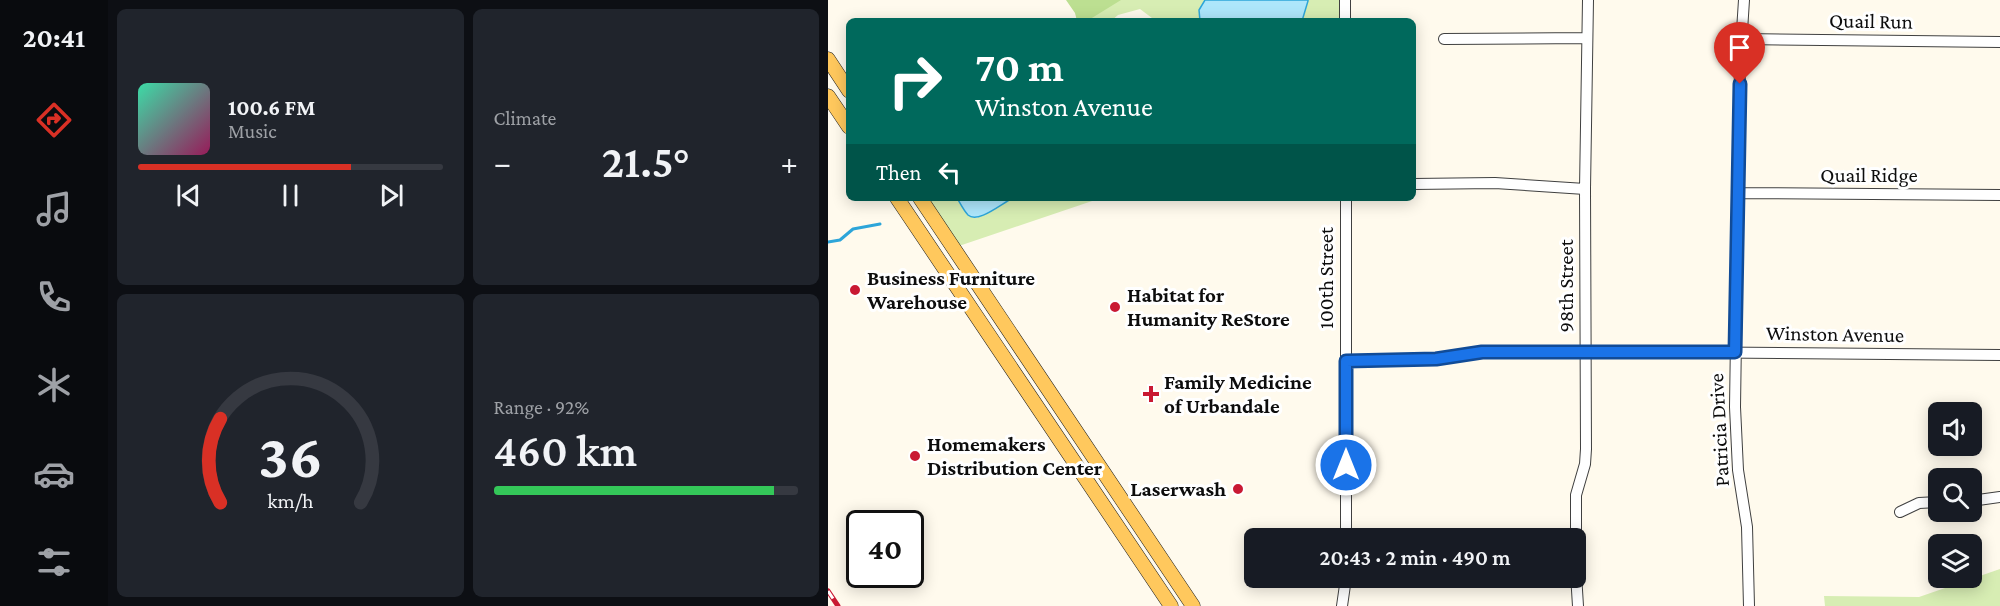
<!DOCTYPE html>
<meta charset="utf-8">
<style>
body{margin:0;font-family:"Crimson Pro",serif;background:#20242c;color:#f1f3f6;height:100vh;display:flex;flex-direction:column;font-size:22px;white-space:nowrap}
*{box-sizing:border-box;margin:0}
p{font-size:20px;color:#9ea1a6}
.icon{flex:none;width:33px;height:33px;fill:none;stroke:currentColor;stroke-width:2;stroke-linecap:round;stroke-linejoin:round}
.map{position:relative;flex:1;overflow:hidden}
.panel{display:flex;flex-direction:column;gap:9px;padding:9px;background:#0d0f14;width:720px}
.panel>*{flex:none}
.top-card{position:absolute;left:18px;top:18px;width:570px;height:183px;border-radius:9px;box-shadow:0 3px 15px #0003;background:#00695c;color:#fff;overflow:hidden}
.tools{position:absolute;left:1100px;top:402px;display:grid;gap:12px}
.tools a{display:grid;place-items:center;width:54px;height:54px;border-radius:9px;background:#171b24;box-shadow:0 3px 15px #0003;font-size:30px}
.speed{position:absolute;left:18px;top:510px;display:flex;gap:12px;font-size:30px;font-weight:700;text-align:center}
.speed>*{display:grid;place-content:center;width:78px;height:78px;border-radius:50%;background:#171b24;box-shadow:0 3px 15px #0003;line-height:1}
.speed .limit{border:3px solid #111;border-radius:9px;background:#fff;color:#111}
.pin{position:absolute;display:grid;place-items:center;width:51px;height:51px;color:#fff;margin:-62px -26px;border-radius:50% 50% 50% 0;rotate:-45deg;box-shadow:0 0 6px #0007}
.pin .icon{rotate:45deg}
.me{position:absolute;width:66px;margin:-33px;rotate:0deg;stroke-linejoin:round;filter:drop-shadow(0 0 4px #0008)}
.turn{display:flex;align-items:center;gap:21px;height:126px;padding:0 30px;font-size:27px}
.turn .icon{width:78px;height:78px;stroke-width:2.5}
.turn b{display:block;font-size:42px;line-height:51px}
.then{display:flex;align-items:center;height:57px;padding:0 30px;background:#0003;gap:12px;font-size:22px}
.big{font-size:45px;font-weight:600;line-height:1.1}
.panel .widget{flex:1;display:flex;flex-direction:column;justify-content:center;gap:9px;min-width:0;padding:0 21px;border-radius:9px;background:#20242c}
.panel .dial{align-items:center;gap:0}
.dial svg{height:156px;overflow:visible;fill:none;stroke:#363941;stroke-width:7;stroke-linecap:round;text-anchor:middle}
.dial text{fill:#f1f3f6;stroke:none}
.song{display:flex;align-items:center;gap:18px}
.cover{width:72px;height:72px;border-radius:9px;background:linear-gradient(135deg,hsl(160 70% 55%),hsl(330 70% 35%))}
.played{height:6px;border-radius:3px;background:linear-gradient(90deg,#d93025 70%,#363941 70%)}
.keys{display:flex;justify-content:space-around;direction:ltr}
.heat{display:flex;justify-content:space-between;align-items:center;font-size:33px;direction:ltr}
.charge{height:9px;border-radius:4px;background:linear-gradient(90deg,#34c759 92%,#363941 0)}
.panel .tiles{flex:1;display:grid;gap:9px;grid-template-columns:repeat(2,1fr)}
.trip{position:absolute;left:416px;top:528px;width:342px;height:60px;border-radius:9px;background:#171b24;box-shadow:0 3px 15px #0003;font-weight:600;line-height:60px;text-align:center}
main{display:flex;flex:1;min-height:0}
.tabs{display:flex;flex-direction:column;width:108px;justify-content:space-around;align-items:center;background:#090b0e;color:#9ea1a6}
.tabs .icon{width:42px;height:42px}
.tabs .on{color:#d93025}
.tabs b{font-size:27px;color:#f1f3f6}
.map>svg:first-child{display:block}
.green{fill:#d7edb3}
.forest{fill:#bcdf91}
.water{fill:#ade6fb;stroke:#2da5d9;stroke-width:1.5}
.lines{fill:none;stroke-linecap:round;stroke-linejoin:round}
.stream{stroke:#2da5d9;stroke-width:3}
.minor-casing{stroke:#404040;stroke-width:12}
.major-casing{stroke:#1e1e1e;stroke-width:15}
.minor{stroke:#fff;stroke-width:10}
.major{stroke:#ffc85d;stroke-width:14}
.rail-casing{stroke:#c91933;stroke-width:5}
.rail{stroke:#fff;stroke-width:3;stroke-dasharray:9;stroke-linecap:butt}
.route-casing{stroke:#114b97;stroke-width:15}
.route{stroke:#1a73e8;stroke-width:10}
.poi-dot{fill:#c91933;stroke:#fff;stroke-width:2}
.labels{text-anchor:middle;stroke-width:6;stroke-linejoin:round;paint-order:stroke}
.street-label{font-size:21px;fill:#0d0d0d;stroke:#fff}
.poi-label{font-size:21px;font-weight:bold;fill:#0d0d0d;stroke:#fff;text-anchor:start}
</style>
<main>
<nav class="tabs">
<b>20:41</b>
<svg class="icon on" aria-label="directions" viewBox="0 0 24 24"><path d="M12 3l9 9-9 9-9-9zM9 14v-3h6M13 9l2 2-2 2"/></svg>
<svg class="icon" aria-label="music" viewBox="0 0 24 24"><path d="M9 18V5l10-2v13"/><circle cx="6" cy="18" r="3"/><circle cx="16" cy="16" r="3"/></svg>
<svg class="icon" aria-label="phone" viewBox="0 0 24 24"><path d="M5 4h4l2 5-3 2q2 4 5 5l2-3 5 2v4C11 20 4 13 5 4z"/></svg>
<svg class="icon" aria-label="climate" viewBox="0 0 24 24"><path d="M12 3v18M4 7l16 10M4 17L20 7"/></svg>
<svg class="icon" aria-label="car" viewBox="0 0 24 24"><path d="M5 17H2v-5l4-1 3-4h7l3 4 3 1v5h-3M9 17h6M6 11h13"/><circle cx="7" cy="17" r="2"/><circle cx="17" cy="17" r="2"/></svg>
<svg class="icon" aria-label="filters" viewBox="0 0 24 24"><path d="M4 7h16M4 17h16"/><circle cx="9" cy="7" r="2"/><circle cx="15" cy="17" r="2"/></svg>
</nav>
<section class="panel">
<div class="tiles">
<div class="widget">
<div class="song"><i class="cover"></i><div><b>100.6 FM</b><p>Music</p></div></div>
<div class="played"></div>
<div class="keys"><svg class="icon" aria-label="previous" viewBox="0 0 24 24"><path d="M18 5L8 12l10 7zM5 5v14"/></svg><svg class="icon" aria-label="pause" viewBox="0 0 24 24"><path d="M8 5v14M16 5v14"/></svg><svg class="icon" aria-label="next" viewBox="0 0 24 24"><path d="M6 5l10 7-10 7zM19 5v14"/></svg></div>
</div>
<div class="widget"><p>Climate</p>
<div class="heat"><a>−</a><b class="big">21.5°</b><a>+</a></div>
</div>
<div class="widget dial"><svg viewBox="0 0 100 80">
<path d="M14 69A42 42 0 1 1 86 69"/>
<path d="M14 69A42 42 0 0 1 14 26" stroke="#d93025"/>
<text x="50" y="56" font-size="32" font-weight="700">36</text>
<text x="50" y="72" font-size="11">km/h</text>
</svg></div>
<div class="widget"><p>Range · 92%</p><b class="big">460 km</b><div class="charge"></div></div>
</div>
</section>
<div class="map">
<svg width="1172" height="606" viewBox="0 0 1172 606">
<rect width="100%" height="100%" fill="#fffaed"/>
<path class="green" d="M284,0H377L371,15L372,21H328L312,9L290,15L283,21H258Z
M480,0H517V21H474Z
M92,198H129L138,213L149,218L185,198H273L125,248Z
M1172,569V606H997L996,596L1091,597Z"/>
<path class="forest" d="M238,0H293L259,21H249L247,13Z"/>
<path class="water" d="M377,0H480V1L474,21H372L371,10Z
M129,198H185C174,203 150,224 140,215C136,211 132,203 129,198Z"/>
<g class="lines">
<path class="stream" d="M0,242L12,240L25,229L52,224"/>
<defs>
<path id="minor" d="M517,0V21
M916,0L912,62L907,407L910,470L919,527L921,606
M616,39L759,38
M914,39L1172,42
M585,184L667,183L757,189
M910,193L1172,195
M518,198V538
M518,361L608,359L654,352H833L1172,355
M1143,501L1172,497
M1072,512L1091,503L1110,502
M514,606L518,578
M750,606L748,574V495L757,464L758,449L757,189L760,0"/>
<path id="major" d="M0,59L21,91
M0,96L21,127
M69,198L343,606
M92,198L365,606"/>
</defs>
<use href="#minor" class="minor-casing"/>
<use href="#major" class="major-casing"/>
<use href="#minor" class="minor"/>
<use href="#major" class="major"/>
<defs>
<path id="rail" d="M0,591L10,606"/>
</defs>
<use href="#rail" class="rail-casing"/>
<use href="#rail" class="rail"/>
</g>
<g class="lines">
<defs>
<path id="route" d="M518,465V361L608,359L654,352H907L912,84"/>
</defs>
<use href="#route" class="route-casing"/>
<use href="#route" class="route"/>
</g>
<g class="poi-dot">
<circle cx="27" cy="290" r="6"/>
<circle cx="287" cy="307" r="6"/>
<path d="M320 385h6v6h6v6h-6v6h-6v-6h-6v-6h6z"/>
<circle cx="87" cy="456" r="6"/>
<circle cx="410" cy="489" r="6"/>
</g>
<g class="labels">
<g class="street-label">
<text transform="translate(1043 21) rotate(1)" y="7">Quail Run</text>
<text x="1041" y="182">Quail Ridge</text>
<text transform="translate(498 278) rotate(-90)" y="7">100th Street</text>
<text transform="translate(738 286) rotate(-90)" y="7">98th Street</text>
<text transform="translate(1007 334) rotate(1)" y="7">Winston Avenue</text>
<text transform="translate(891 430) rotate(-93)" y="7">Patricia Drive</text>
</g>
<g class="poi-label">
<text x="39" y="285">Business Furniture<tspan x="39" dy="24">Warehouse</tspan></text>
<text x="299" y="302">Habitat for<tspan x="299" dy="24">Humanity ReStore</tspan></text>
<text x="336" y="389">Family Medicine<tspan x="336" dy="24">of Urbandale</tspan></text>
<text x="99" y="451">Homemakers<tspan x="99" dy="24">Distribution Center</tspan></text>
<text x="398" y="496" text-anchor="end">Laserwash</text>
</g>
</g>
</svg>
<div class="tools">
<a><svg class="icon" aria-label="sound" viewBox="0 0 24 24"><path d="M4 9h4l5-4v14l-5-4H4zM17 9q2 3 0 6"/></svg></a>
<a><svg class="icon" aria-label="search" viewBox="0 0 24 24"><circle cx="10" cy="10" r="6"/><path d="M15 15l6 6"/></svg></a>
<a><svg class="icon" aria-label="layers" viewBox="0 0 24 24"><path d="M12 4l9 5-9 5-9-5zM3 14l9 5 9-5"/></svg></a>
</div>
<div class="speed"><div class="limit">40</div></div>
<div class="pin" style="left:912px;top:84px;background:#d93025"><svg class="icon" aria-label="arrive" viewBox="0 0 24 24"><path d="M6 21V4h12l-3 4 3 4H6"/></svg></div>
<svg class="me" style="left:518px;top:465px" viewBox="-20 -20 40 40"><circle r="17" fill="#1a73e8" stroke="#fff" stroke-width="3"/><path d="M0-11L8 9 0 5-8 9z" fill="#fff"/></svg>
<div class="trip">20:43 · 2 min · 490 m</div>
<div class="top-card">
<div class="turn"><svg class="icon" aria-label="right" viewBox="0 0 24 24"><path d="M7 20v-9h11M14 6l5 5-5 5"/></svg><div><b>70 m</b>Winston Avenue</div></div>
<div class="then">Then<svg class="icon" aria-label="left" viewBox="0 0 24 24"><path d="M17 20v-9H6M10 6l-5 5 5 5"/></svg></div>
</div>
</div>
</main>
